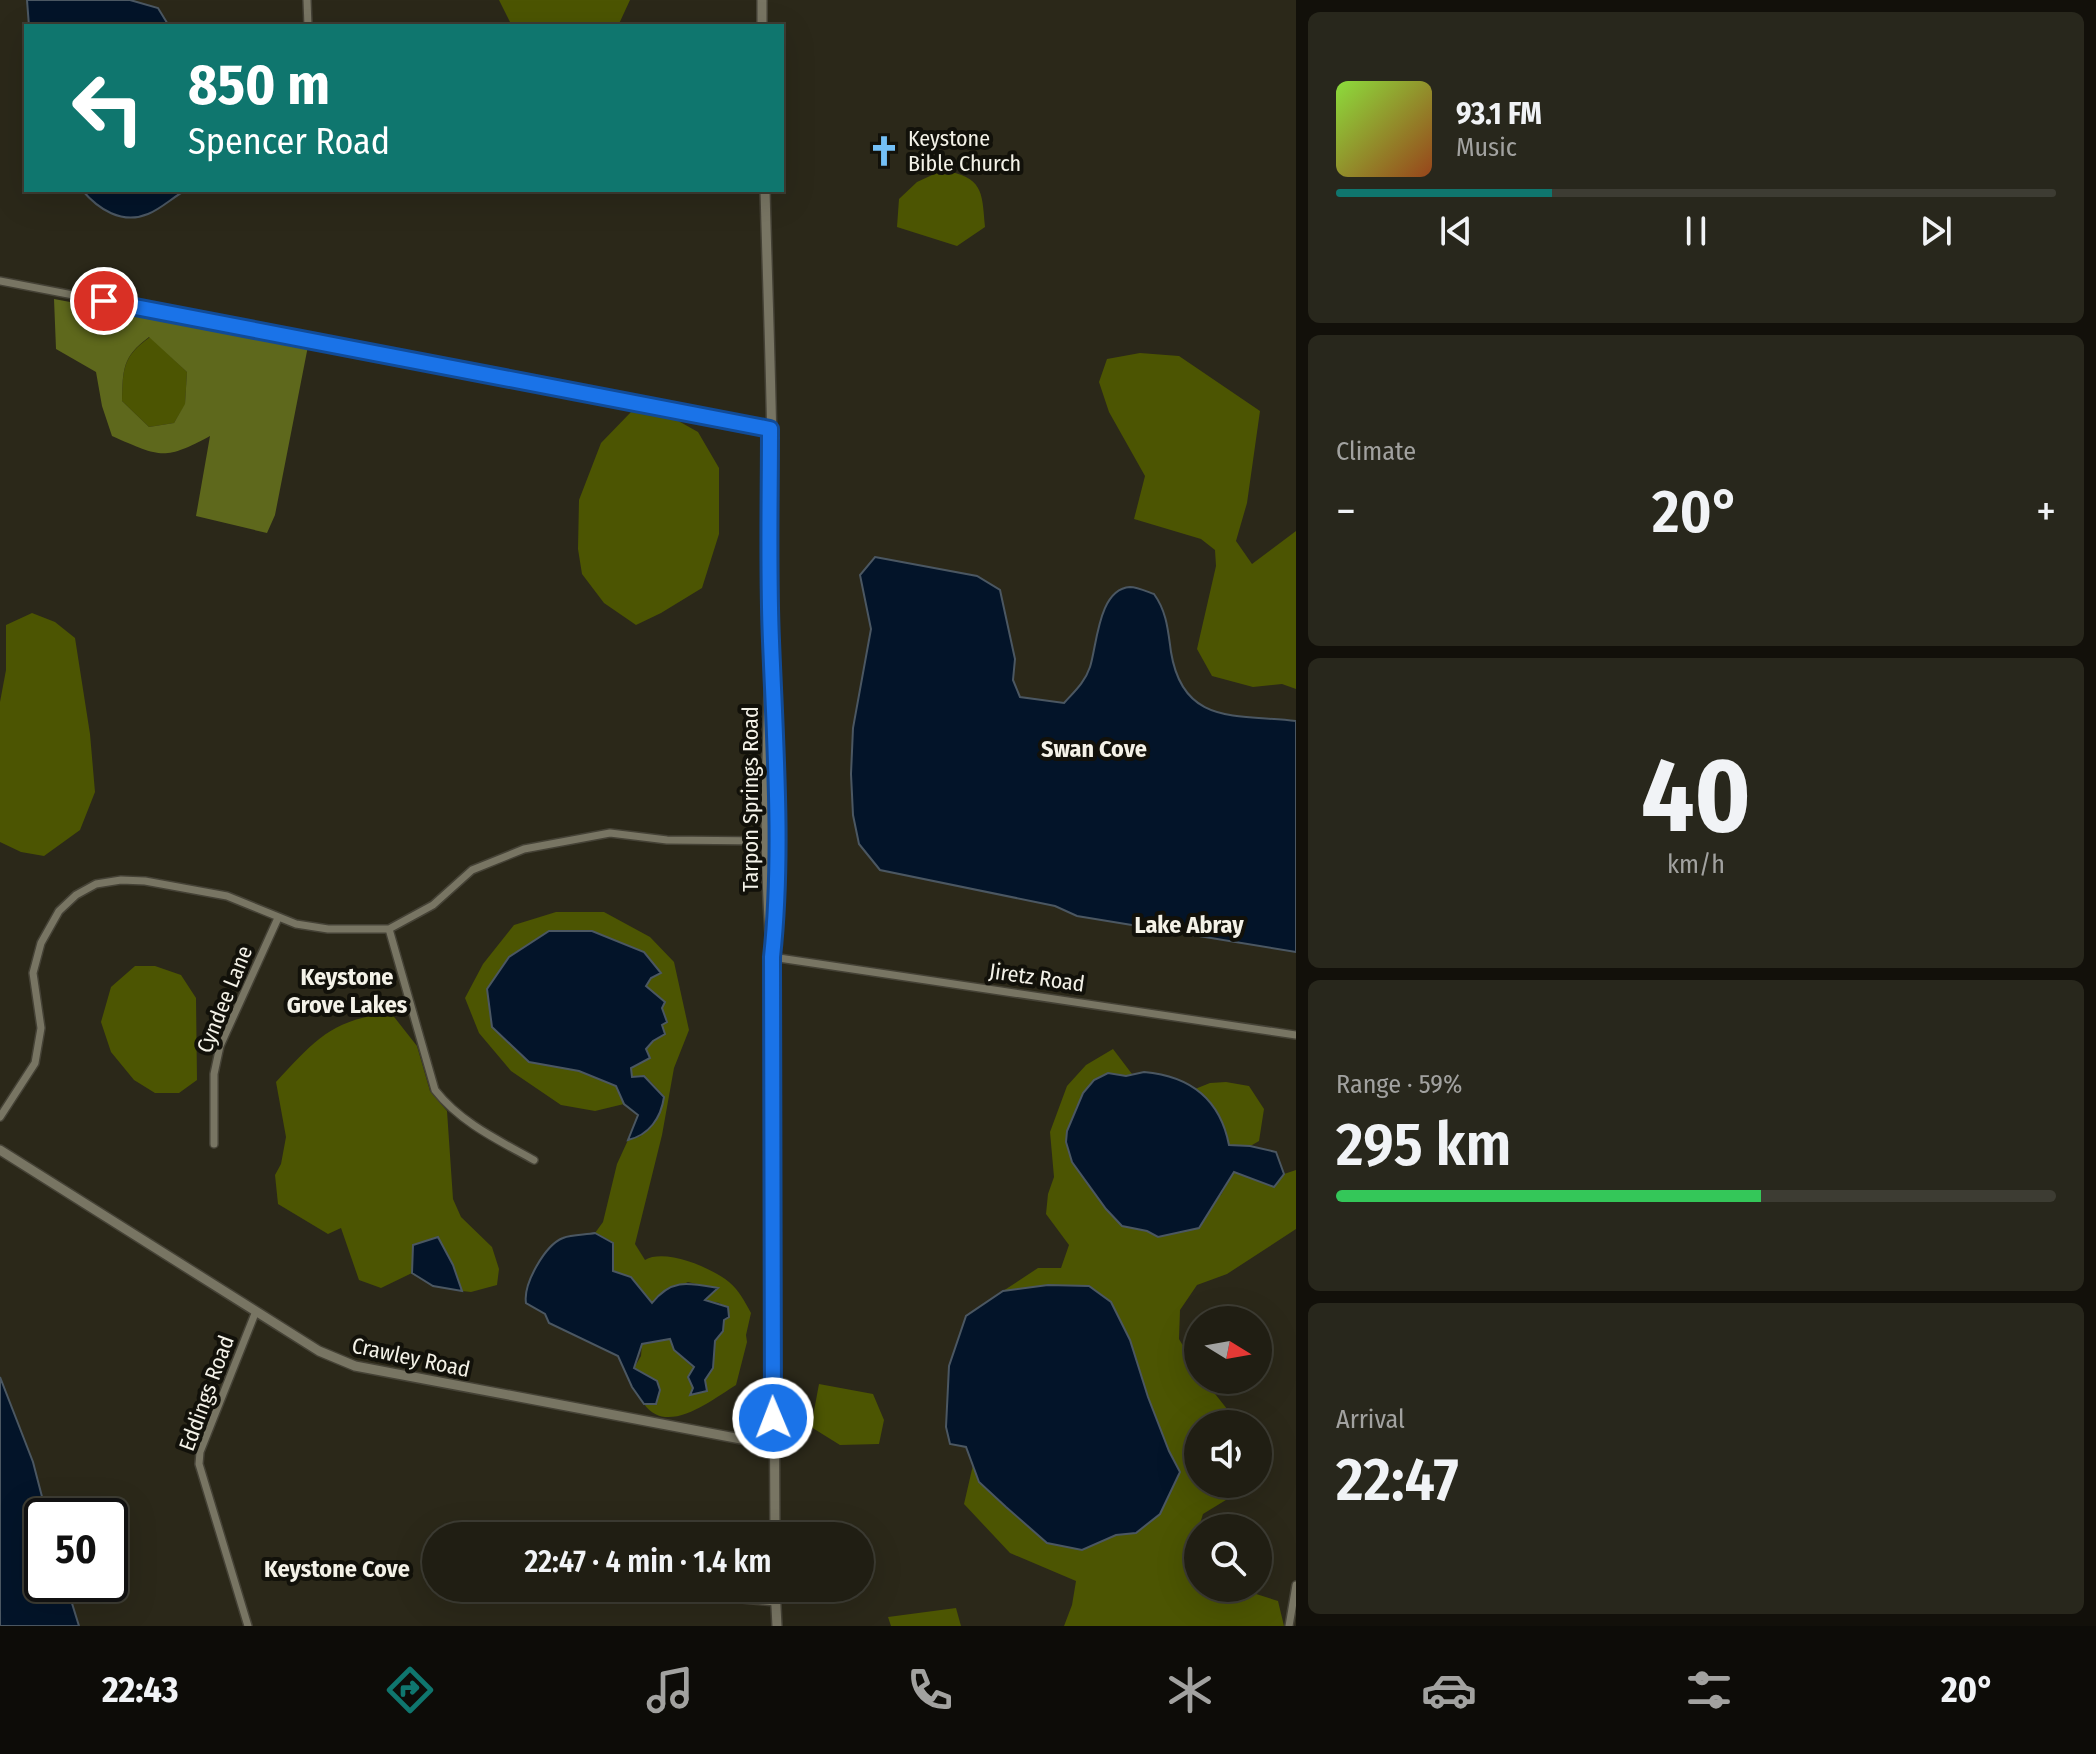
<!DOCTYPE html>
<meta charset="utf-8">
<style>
body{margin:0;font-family:"Fira Sans Condensed",sans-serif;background:#28271c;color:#f1f3f6;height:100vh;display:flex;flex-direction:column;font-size:30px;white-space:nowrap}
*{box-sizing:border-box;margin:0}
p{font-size:26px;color:#a2a2a0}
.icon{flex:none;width:44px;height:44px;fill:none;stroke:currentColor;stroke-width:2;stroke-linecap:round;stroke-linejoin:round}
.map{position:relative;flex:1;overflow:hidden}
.panel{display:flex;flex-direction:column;gap:12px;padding:12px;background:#12100a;width:800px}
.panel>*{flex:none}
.hud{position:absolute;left:24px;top:24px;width:760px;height:168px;border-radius:0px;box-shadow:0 8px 32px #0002,0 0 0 2px #3d3c33;background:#0f766e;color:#fff;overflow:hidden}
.needle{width:52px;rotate:101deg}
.tools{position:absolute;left:1184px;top:1306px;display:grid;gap:16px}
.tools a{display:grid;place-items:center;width:88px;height:88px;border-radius:50%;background:#201e13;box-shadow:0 8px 32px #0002,0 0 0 2px #3d3c33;font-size:40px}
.speed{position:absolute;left:24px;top:1498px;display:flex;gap:16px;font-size:40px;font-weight:700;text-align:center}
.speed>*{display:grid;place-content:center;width:104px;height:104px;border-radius:50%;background:#201e13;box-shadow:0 8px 32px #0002,0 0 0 2px #3d3c33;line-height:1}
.speed .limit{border:4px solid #111;border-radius:12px;background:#fff;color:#111}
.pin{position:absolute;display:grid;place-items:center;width:68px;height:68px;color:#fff;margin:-34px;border:4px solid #fff;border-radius:50%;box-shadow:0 2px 8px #0007}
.me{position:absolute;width:88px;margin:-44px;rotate:359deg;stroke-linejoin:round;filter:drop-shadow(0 0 6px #0008)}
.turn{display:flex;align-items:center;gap:28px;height:168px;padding:0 32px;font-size:36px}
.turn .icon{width:104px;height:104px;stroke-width:2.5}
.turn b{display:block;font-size:56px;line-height:68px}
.big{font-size:60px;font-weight:600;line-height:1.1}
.panel .tile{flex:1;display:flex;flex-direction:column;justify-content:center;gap:12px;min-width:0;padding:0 28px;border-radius:12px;background:#28271c}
.panel .dial{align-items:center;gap:0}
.dial b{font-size:104px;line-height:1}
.song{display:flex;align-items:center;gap:24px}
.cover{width:96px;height:96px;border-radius:12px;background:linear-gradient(135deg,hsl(90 70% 55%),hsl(20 70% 35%))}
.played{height:8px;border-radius:4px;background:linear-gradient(90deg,#0f766e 30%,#3d3c33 30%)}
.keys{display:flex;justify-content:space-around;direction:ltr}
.heat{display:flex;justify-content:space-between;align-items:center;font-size:44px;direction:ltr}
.charge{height:12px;border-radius:6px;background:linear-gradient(90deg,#34c759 59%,#3d3c33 0)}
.trip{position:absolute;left:422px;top:1522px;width:452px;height:80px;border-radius:40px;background:#201e13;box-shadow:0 8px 32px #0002,0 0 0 2px #3d3c33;font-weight:600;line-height:80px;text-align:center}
.dock{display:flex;height:128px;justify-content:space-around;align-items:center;background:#0d0c08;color:#a2a2a0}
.dock .icon{width:56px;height:56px}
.dock .on{color:#0f766e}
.dock b{font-size:36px;color:#f1f3f6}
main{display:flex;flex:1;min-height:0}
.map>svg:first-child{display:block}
.green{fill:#4c5502}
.forest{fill:#5e681c;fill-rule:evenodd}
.water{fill:#031429;stroke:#4b5762;stroke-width:2}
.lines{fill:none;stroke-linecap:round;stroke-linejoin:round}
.street-casing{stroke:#454236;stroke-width:10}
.secondary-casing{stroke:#454236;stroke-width:12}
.street{stroke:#787563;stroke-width:7}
.secondary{stroke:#787563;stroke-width:9}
.route-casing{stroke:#114b97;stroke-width:20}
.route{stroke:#1a73e8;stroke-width:14}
.labels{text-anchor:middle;stroke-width:8;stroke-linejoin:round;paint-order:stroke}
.poi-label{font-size:22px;fill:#f4f2e8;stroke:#12110a;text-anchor:start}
.street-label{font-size:22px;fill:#f4f2e8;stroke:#12110a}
.neighbourhood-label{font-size:24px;font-weight:bold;fill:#f4f2e8;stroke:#12110a}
</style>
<main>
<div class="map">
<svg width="1296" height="1626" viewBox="0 0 1296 1626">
<rect width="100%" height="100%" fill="#2b2819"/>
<path class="green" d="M499,0H630L618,26H512Z
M943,170C983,178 982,190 985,227L957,246L897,227L899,199L917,182Z
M150,337L187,372L185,405L174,423L149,427L122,401C123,369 122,357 150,337Z
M1140,353L1179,356L1260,411L1247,503L1236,541L1252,564L1296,531V689L1282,684L1253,687L1212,676L1197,649L1216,566L1215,550L1201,539L1134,519L1145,476L1109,412L1099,382L1107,359Z
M631,412L666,414L698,432L719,468V534L702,588L661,613L636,625L604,603L582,574L578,549L579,500L601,443Z
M32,613L55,622L75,638L90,734L95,792L80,830L44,856L21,852L0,842V702L6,670V625Z
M556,912H604L650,937L674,962L689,1030L674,1068L662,1135L635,1244L645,1260C665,1248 712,1268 729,1282C739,1290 745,1302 751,1313L746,1335L747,1342L736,1385C713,1399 667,1437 644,1404H655L660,1390L657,1381L634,1368L641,1356L642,1344L670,1339C676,1355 693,1366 705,1380L713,1368L715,1341L723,1331L724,1320L720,1303L704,1300L717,1289L688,1282C673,1289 663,1288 652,1304L648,1297L613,1271L611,1241L595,1233L603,1222L617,1164L628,1140L641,1136L664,1096L650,1081L632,1077L631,1068L649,1058L646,1049L662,1025L658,997L646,986L650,978L660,973L644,952L592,931H549L529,1062L579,1071L616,1086L624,1104L595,1111L561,1105L511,1071L479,1033L465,998L483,964L514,925Z
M135,966H155L181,975L196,998L197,1080L179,1093H155L134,1080L111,1052L101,1022L111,987Z
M391,1013L417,1046L430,1091L447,1111L453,1199L461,1217L492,1247L499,1269L497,1285L471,1292L462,1291L453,1265L413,1245L412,1273L381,1288L359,1280L341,1228L328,1234L278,1204L275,1175L281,1164L286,1137L276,1082C315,1040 332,1019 391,1013Z
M1113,1049L1132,1074L1126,1076L1108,1073L1076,1107L1072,1162L1106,1209L1122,1226L1147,1231L1158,1237L1221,1195L1234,1171L1274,1187L1284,1174L1296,1170V1229L1227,1274L1197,1285L1180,1310L1179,1339L1198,1371V1380H1204L1239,1424H1198V1484H1243L1239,1492L1203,1514L1193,1545L1198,1552V1588H1237L1278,1601L1284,1626H1064L1072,1605L1076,1581L1010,1553L964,1504L973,1465L979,1482L1047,1543L1082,1550L1116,1535L1136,1533L1180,1472L1169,1451L1148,1397L1130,1340L1089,1286L1048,1285L1003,1291L1038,1268H1061L1069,1245L1046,1214L1048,1194L1054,1177L1050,1132L1067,1086L1086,1065Z
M1226,1082L1249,1086L1264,1109L1259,1141L1247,1148L1228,1145L1226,1130L1195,1089L1210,1083Z
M819,1384L873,1394L884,1420L879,1444L840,1445L811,1427Z
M956,1608L961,1626H891L888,1617Z"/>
<path class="forest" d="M54,299L308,346L275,515L267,533L196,516L210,436C164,461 160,457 112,436L102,406L96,372L56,349ZM149,337L187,372L185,404L174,423L149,427L122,401C123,369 122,357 149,337Z"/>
<path class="water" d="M27,0H130L158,8L169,26H29Z
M82,190H186C173,197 161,209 148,214C122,225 98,209 82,190Z
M875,557L977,576L1000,590L1015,659L1013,680L1020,697L1064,703C1075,691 1085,682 1090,667C1097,646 1098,589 1130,587C1137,587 1148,592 1154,594C1167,612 1168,631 1171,652C1183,726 1237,714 1296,721V952L1077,916L1055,906L880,870L859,844L853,815L851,774L853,728L871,629L860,575Z
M549,931H592L644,952L661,973L651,978L646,986L665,1002L662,1008L667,1022L662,1025L665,1034L653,1041L646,1049L650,1058L631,1068L632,1077L644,1076L664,1097C661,1118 649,1135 628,1140L638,1115L624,1104L616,1086L579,1071L529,1062L492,1027L487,989L509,957Z
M1144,1072C1190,1076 1220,1099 1229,1145L1250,1146L1276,1152L1284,1174L1274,1187L1234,1172L1199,1228L1158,1237L1147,1231L1122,1226L1106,1209L1072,1162L1066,1142L1067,1131L1083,1093L1094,1080L1108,1073L1126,1076Z
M595,1233L613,1243V1271L631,1277L652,1303C672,1278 689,1283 718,1288L705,1300L728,1307L729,1317L724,1320L723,1331L715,1341L713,1368L705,1380L707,1391L690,1395L693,1388L688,1377L694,1367L674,1350L670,1339L642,1344L634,1368L657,1381L660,1390L656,1404H644L632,1387L618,1356L549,1323L545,1314L526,1303C523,1284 545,1245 563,1238C572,1234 586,1235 595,1233Z
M438,1237L453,1265L462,1291L433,1286L412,1273L413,1245Z
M1048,1285L1089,1286L1111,1302L1130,1340L1148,1397L1169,1451L1180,1472L1160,1514L1136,1533L1116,1535L1082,1550L1047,1543L1006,1507L979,1482L966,1447L950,1444L946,1427L949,1366L966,1316L1003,1291Z
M0,1377L33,1462L47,1516H42V1584H66L79,1626H0Z"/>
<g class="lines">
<defs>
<path id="street" d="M307,0L308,26
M0,281L770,429
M389,929L435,1090C461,1123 498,1140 534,1160
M772,957L1296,1035
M0,1117L35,1063L41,1028L33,973L41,943L59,911L76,895L96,884L121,880L145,881L227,896L296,924L328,929H389L433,905L472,870L524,849L610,833L667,840L769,841
M214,1144V1074L220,1046L278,918
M623,1588L775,1602
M248,1626L199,1464L200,1452L256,1311
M1289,1626L1296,1585"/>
<path id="secondary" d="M762,0V26
M765,190C769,340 776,491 771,641C767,746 762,852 772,957L775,1536
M773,673L776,841L774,938
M0,1150L319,1351L355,1366L773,1445
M775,1588L777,1626"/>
</defs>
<use href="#street" class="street-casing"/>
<use href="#secondary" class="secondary-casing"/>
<use href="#street" class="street"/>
<use href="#secondary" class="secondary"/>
</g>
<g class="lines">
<defs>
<path id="route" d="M104,301L770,429C770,499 768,571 771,641C775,743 783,856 772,957L773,1418"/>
</defs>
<use href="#route" class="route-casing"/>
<use href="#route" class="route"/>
</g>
<defs>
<symbol id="church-bare" viewBox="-9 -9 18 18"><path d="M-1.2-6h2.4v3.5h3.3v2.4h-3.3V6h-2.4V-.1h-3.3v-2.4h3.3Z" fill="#74c0f6" stroke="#12110a" stroke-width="2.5" paint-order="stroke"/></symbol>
</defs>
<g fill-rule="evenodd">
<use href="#church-bare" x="862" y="129" width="44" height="44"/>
</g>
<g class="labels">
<g class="poi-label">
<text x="908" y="146">Keystone<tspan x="908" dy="25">Bible Church</tspan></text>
</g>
<g class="street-label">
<text transform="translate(750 799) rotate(-90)" y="8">Tarpon Springs Road</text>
<text transform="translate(1037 977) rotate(8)" y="8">Jiretz Road</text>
<text transform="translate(224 999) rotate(-68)" y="8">Cyndee Lane</text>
<text transform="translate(411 1357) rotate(12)" y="8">Crawley Road</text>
<text transform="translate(206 1393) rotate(-70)" y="8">Eddings Road</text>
</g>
<g class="neighbourhood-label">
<text x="1094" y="757">Swan Cove</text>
<text x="1189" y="933">Lake Abray</text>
<text x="347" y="985">Keystone<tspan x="347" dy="28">Grove Lakes</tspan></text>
<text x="337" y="1577">Keystone Cove</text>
</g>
</g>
</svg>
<div class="tools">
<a><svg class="needle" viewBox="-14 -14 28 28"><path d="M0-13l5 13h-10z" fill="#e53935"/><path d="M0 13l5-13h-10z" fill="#a2a2a0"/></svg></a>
<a><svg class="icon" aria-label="sound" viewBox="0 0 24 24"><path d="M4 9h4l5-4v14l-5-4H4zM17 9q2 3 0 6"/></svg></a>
<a><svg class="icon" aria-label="search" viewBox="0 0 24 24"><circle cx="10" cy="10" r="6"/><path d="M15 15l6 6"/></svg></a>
</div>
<div class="speed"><div class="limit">50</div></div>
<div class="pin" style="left:104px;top:301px;background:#d93025"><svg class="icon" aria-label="arrive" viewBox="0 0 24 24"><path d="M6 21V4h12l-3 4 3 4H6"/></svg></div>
<svg class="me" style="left:773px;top:1418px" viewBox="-20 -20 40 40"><circle r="17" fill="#1a73e8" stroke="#fff" stroke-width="3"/><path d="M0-11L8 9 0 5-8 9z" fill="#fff"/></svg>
<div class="trip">22:47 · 4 min · 1.4 km</div>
<div class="hud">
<div class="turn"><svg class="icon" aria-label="left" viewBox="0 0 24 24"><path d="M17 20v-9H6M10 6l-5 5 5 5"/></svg><div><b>850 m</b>Spencer Road</div></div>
</div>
</div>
<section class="panel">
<div class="tile">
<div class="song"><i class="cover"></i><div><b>93.1 FM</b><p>Music</p></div></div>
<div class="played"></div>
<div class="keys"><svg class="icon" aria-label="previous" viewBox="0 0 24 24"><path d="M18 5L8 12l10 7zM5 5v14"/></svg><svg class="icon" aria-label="pause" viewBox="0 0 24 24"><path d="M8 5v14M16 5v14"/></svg><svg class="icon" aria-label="next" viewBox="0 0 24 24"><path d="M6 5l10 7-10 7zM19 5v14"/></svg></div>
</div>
<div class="tile"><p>Climate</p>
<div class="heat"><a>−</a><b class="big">20°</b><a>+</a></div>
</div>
<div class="tile dial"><b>40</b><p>km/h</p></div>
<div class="tile"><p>Range · 59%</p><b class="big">295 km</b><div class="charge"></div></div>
<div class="tile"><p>Arrival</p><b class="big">22:47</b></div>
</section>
</main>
<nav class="dock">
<b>22:43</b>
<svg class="icon on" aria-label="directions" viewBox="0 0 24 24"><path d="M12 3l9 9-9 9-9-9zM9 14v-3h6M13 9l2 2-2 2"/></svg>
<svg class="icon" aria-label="music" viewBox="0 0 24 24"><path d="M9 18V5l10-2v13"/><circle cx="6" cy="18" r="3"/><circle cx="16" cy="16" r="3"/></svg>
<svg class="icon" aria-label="phone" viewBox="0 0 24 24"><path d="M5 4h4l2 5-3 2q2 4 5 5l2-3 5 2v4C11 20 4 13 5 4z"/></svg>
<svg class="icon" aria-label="climate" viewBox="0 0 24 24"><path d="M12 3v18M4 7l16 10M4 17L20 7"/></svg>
<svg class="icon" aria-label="car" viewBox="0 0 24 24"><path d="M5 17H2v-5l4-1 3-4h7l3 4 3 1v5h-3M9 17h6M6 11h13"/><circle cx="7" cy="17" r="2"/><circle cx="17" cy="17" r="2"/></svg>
<svg class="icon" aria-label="filters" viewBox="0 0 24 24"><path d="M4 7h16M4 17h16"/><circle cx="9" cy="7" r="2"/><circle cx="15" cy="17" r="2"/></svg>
<b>20°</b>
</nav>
